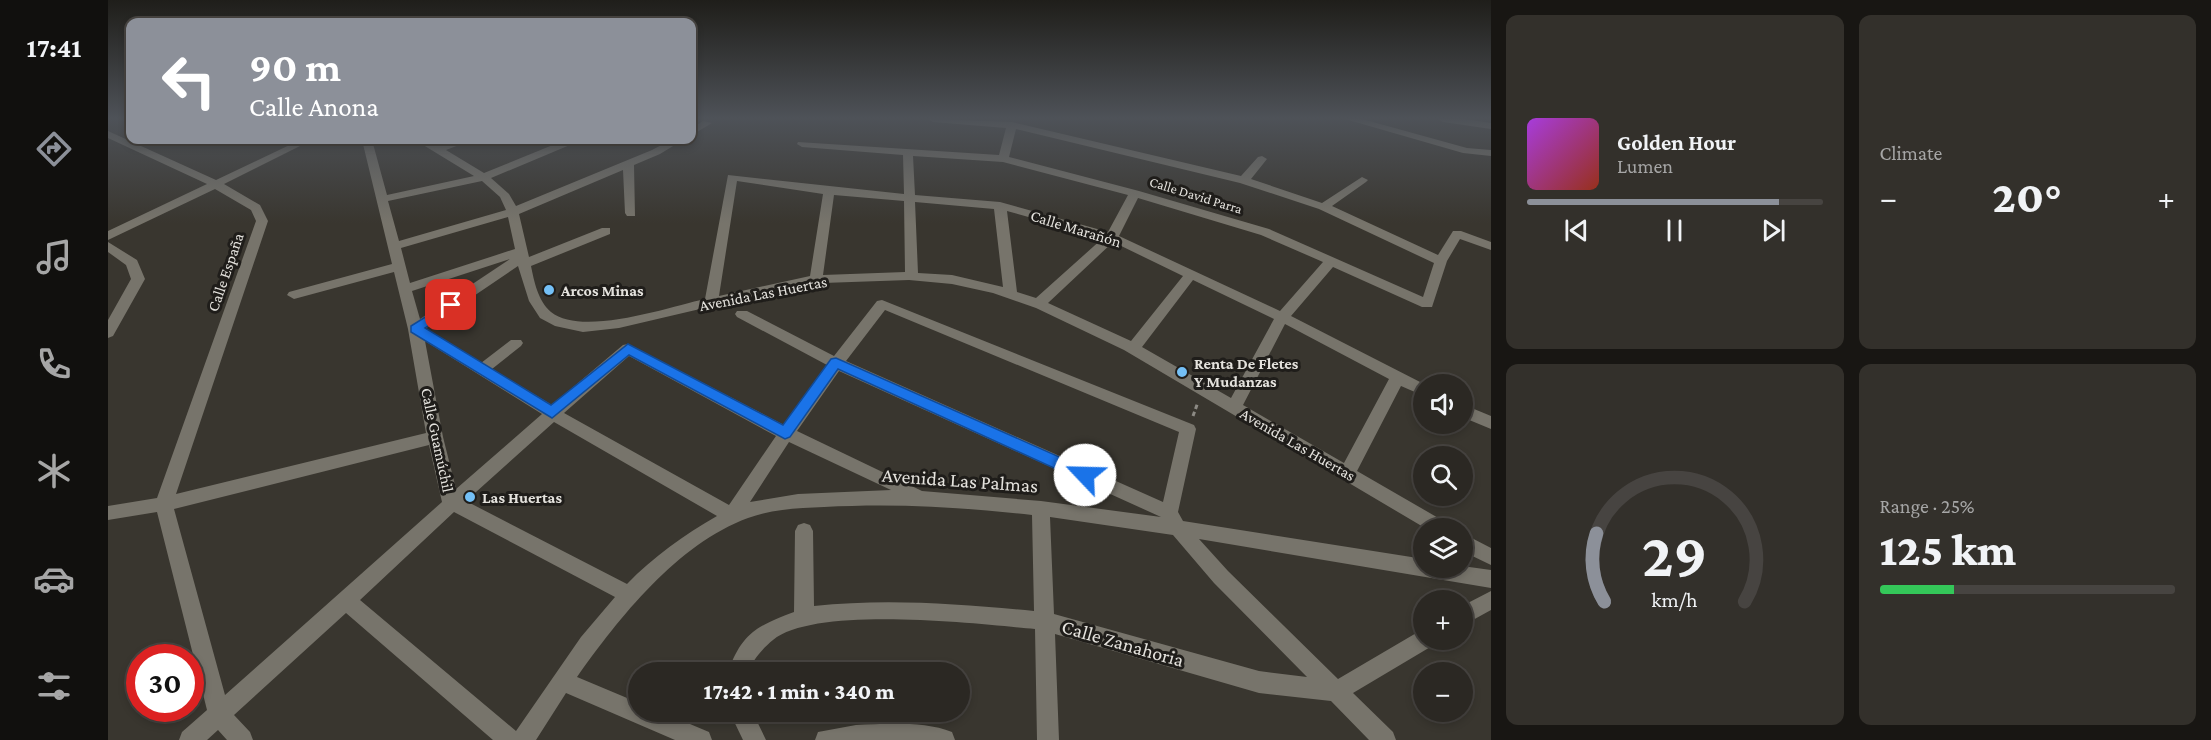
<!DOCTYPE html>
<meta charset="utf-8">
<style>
body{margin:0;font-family:"Crimson Pro",serif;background:#33302b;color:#f1f3f6;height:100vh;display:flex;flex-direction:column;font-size:22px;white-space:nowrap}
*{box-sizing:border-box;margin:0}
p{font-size:20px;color:#a6a6a6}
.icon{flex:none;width:33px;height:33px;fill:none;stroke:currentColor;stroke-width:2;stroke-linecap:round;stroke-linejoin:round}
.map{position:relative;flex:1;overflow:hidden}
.sheet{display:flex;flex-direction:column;gap:15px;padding:15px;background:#181613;width:720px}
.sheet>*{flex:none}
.guide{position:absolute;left:18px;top:18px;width:570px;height:126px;border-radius:12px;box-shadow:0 3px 9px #0003,0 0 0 2px #474441;background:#8c9099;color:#fff;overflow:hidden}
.buttons{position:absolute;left:1305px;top:374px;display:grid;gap:12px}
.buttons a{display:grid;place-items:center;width:60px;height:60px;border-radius:50%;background:#2b2823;box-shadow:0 3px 9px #0003,0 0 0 2px #474441;font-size:30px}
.speed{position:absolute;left:18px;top:644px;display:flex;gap:12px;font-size:30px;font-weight:700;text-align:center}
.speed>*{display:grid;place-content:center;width:78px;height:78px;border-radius:50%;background:#2b2823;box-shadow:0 3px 9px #0003,0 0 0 2px #474441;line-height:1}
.speed .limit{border:9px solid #d22;background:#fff;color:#111}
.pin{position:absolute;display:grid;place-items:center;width:51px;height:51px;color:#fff;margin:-26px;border-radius:12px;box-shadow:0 3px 9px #0006}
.me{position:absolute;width:66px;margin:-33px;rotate:294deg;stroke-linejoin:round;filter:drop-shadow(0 0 4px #0008)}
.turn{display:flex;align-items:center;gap:21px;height:126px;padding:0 24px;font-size:27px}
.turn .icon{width:78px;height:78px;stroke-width:2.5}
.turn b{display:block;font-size:42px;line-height:51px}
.big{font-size:45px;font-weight:800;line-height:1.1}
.sheet .widget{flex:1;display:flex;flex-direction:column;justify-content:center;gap:9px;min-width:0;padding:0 21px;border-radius:12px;background:#33302b}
.sheet .dial{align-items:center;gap:0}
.dial svg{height:156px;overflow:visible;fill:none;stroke:#474441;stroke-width:7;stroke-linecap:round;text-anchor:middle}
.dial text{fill:#f1f3f6;stroke:none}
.song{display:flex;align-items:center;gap:18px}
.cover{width:72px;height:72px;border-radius:9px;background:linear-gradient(135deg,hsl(280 70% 55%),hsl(10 70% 35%))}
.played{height:6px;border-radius:3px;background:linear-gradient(90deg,#8c9099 85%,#474441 85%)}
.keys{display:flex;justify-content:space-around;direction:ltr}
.heat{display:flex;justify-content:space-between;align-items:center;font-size:33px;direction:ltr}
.charge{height:9px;border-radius:4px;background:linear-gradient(90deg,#34c759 25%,#474441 0)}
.sheet .tiles{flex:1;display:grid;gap:15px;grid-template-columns:repeat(2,1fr)}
.trip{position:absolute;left:520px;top:662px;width:342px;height:60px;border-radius:30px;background:#2b2823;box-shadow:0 3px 9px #0003,0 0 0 2px #474441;font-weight:800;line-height:60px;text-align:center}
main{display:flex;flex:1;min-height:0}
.menu{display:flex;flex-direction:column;width:108px;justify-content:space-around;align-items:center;background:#11100e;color:#a6a6a6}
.menu .icon{width:42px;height:42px}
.menu .active{color:#8c9099}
.menu b{font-size:27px;color:#f1f3f6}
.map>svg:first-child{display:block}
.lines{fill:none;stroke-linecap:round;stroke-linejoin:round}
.path{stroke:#8c8a84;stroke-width:3;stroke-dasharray:4.5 3;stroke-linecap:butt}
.minor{fill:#77746b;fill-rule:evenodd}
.route{fill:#1a73e8;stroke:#114b97;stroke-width:1.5}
.poi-dot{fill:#74c0f6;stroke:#1f1d1a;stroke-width:2}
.labels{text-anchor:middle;stroke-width:6;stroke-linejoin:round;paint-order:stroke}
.far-street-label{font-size:14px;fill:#e4e2dd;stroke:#1f1d1a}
.street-label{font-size:16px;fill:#e4e2dd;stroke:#1f1d1a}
.poi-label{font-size:16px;font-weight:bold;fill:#e4e2dd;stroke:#1f1d1a;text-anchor:start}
.near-street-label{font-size:20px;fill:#e4e2dd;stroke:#1f1d1a}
</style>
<main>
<nav class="menu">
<b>17:41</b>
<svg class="icon active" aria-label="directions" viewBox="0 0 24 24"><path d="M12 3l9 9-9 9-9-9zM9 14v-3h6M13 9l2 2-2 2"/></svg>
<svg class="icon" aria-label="music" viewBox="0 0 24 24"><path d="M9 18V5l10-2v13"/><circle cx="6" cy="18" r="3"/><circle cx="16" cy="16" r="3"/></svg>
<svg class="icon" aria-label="phone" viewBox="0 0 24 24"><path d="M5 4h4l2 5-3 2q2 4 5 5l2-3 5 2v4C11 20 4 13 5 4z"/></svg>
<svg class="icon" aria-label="climate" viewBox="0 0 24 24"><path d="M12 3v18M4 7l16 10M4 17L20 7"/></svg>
<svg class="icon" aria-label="car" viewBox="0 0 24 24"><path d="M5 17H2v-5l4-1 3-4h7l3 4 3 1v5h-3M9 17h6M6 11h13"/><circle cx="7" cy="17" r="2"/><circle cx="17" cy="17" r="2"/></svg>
<svg class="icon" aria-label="filters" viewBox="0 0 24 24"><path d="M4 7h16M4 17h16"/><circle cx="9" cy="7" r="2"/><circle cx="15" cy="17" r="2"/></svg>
</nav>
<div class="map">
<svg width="1383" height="740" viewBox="0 0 1383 740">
<rect width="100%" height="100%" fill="#39362f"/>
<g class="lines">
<path class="path" d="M1085,416L1090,402"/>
<path class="minor" d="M820,119L904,122L1133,176L1150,157L1154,156L1159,159L1143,179L1214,203L1254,177L1260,180L1258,182L1224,206L1330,255L1345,231H1353L1383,242V250L1352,239L1339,261L1324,307H1314L1225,267L1183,316L1316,384V396L1293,386L1249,471L1339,523L1342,528H1317L1016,350L928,308L885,293L844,284L801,280L715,283L669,291L511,328L475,332L447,326L432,318L421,301L410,266L317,329L373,363L403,340H413L415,343L413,346L384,369L444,405L515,345L520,344L676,425L719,365L629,317L627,314L629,311H639L726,356L769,301L774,300L1086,425L1088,429L1070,512L1075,521L1316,559V567L1354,566L1383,570V588L1091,539L1120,571L1230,679L1310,632L1316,630V639H1327L1324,646L1245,693L1285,732L1288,740H1261L1223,701L1151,693L947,634L951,740H929L927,629C870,624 708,605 665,640C655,648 645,660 640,672H620C634,633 649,626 686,612L687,531L690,525L696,523L702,525L705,531L706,606C779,598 853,604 926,611L924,515C855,507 786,503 716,507C691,508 664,509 640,518C569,544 511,618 469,677L531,703V711H551L601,732L604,740H567L458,693L428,740H385L238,613L126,715L142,732L145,740H119L110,730L99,740H71L74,732L99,710L49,512L0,520V506L49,498L148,221L143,210L107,189L0,240V231L99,184L0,138V131L108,180L192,140H204L116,184L152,205L160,221L68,494L318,433L300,329L286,272L186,299L179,295L181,292L284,264L254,140H264L279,195L366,176L307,140H319L331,146L347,140H360L359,142L338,150L376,173L457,140H470L469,142L383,178L401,194L408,206L544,150L563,140H575L552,154L526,165L527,216H519L517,213L515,170L411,214L421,257L494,228H502V234L423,266C426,281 430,301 443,312C474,337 561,307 597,299L620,175L796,194L795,155L694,147L689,144L690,142L891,155L898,128L825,122ZM908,129L1132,183L1211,209L1326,263L1315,297L1161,229L1031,191L901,157ZM805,156L895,162L1020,195L1000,232L892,202L807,195ZM374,181L392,197L398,210L291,241L280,201ZM629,181L715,194L702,276L611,296ZM726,195L796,201L797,272L715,275ZM1030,198L1153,235L1215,262L1172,311L1011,236ZM807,202L886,209L895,287L844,275L810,273ZM899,211L995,238L928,298L909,292ZM400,217L407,249L302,283L293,248ZM1005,242L1075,276L1023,341L940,303ZM402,259L312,319L304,291ZM1085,280L1166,319L1123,398L1034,347ZM777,310L1071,432L1055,502L738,361ZM1177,324L1281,379L1236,463L1135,405ZM317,341L434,414L348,489L335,437ZM521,356L668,436L621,505L456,413ZM731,371L1053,517L933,501L814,491L689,431ZM446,422L609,516C576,535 545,557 519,584L358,501ZM681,442L783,490L690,494L642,502ZM321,445L334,502L117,695L66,509ZM346,512L507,597L473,637L408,731L252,600ZM942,517L1065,535L1106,583L1199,677L1151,671L946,614Z
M1237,119H1254L1359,148L1383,150V156L1355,153Z
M1330,119H1357L1383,123V129L1335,122Z
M595,121L604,123L584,135V128Z
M0,242L29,260L37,279L5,336L0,338V320L23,279L18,265L0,252Z
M1354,404L1383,416V429L1354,417Z
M1354,533L1383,548V565L1354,551Z
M1383,591V610L1354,626V606Z
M621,711H644L658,740H635Z
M748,725C777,724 816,721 844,732L847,740H707L710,732Z"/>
</g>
<linearGradient id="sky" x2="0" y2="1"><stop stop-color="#1f1e1a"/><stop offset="0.53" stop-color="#4e5258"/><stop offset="1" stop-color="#4e5258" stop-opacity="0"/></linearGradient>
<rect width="1383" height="223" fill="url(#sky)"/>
<path class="route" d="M343,301L349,305L347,308L317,328L443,405L520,344L675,425L723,359L728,358L983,471L985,475L977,481L972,480L730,369L682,437L677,439L521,355L444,418L303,332V326Z"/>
<g class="poi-dot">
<circle cx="441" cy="290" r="6"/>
<circle cx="1074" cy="372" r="6"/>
<circle cx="362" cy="497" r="6"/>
</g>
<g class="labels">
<g class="far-street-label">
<text transform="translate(1088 195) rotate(17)" y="5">Calle David Parra</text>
</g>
<g class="street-label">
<text transform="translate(968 228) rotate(17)" y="6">Calle Marañón</text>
<text transform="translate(117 272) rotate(-71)" y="6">Calle España</text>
<text transform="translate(655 293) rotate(-11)" y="6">Avenida Las Huertas</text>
<text transform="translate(330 440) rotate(78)" y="6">Calle Guamúchil</text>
<text transform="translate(1190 444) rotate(30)" y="6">Avenida Las Huertas</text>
</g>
<g class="poi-label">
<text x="453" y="296">Arcos Minas</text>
<text x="1086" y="369">Renta De Fletes<tspan x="1086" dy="18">Y Mudanzas</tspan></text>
<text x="374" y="503">Las Huertas</text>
</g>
<g class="near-street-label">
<text transform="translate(852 480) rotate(4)" y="7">Avenida Las Palmas</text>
<text transform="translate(1015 643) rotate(16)" y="7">Calle Zanahoria</text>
</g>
</g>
</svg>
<div class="buttons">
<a><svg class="icon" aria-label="sound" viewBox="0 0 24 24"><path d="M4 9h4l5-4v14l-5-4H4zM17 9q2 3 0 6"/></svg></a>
<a><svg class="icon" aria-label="search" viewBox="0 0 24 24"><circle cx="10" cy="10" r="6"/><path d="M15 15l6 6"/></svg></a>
<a><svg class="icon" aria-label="layers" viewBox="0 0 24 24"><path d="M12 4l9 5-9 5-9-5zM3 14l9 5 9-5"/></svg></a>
<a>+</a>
<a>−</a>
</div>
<div class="speed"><div class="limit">30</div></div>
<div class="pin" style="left:343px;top:305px;background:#d93025"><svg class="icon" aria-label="arrive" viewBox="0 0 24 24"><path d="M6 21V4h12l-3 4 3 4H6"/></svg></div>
<svg class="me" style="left:977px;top:475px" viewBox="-20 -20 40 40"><circle r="19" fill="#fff"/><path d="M0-13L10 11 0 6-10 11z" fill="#1a73e8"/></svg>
<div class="trip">17:42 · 1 min · 340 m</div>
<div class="guide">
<div class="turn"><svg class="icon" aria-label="left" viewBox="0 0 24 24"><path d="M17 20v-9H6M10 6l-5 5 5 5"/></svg><div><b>90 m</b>Calle Anona</div></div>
</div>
</div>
<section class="sheet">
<div class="tiles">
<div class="widget">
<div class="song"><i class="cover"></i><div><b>Golden Hour</b><p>Lumen</p></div></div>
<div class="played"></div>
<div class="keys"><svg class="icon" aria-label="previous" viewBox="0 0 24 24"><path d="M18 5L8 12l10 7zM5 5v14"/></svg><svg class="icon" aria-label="pause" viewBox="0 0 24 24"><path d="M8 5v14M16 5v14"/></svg><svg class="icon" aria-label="next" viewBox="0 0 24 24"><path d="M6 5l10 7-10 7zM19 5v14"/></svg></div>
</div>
<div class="widget"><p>Climate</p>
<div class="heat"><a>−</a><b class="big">20°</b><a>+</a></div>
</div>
<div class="widget dial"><svg viewBox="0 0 100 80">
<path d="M14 69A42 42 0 1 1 86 69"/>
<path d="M14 69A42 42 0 0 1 10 34" stroke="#8c9099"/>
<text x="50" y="56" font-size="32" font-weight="700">29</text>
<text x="50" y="72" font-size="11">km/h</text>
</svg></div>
<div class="widget"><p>Range · 25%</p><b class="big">125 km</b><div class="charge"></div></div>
</div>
</section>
</main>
